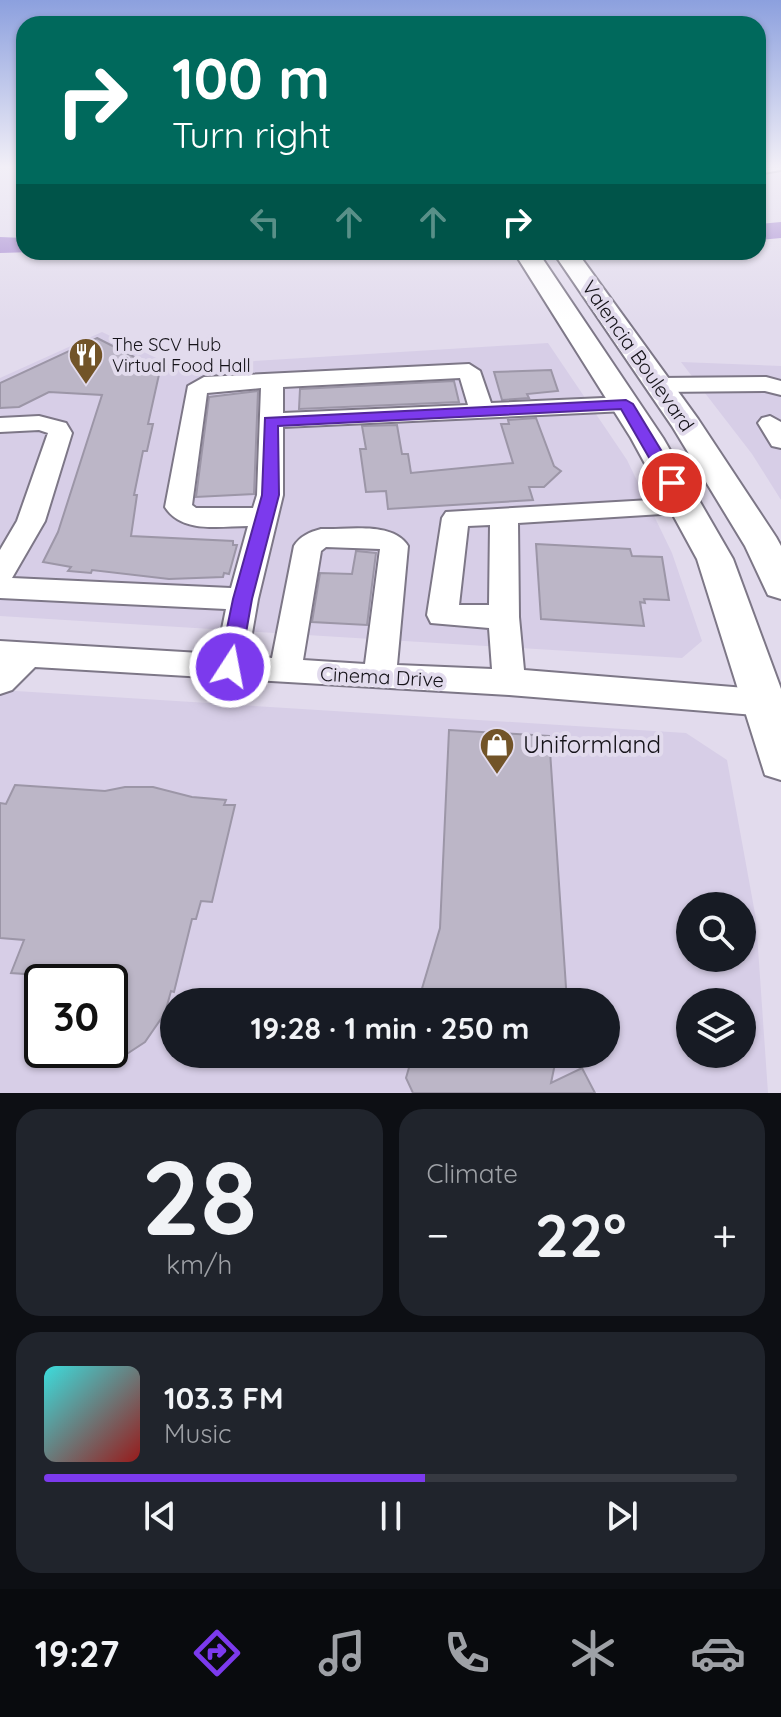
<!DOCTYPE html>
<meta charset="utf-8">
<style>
body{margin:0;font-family:Quicksand,sans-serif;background:#20242c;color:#f1f3f6;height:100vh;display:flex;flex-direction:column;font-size:30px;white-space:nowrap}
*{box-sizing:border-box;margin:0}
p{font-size:26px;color:#9ea1a6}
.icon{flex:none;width:44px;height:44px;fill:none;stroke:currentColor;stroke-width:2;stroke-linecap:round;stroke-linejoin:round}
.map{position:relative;height:1093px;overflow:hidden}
.details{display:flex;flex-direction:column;gap:16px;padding:16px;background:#0d0f14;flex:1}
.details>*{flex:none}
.guide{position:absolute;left:16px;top:16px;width:750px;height:244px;border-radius:24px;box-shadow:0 2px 6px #0004;background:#00695c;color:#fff;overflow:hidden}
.controls{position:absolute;left:676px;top:892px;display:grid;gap:16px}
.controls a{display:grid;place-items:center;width:80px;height:80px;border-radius:50%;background:#171b24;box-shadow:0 2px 6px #0004;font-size:40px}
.speed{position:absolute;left:24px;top:964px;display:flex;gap:16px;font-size:40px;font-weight:700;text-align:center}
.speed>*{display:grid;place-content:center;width:104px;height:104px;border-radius:50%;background:#171b24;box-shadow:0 2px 6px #0004;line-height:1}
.speed .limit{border:4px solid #111;border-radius:12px;background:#fff;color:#111}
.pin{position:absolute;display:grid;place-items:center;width:68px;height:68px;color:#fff;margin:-34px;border:4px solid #fff;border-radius:50%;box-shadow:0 2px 8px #0007}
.me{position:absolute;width:88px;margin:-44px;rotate:11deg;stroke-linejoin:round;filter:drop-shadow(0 0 6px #0008)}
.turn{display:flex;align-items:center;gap:28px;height:168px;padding:0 24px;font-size:36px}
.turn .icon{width:104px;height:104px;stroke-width:2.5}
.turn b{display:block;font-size:56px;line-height:68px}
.lanes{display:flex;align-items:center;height:76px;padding:0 24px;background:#0003;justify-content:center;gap:40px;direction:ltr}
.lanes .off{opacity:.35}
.big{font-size:60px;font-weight:800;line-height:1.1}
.details .tile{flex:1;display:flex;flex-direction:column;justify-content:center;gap:12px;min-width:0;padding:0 28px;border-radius:24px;background:#20242c}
.details .dial{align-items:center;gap:0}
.dial b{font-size:104px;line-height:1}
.song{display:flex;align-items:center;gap:24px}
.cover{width:96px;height:96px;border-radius:12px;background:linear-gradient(135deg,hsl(180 70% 55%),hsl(0 70% 35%))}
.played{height:8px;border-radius:4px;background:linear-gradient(90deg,#7c3aed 55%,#363941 55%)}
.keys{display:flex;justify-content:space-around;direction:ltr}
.heat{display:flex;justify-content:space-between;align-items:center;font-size:44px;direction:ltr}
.details .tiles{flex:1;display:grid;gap:16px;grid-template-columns:1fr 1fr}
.tile:last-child{grid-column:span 2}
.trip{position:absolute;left:160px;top:988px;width:460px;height:80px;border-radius:40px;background:#171b24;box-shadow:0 2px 6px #0004;font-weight:800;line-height:80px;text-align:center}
.tabs{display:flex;height:128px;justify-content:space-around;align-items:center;background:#090b0e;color:#9ea1a6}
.tabs .icon{width:56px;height:56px}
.tabs .active{color:#7c3aed}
.tabs b{font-size:36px;color:#f1f3f6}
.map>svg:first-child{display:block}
.built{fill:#d7cee7;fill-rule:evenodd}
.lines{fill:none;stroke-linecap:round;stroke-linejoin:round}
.river{fill:#a283cf;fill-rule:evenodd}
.building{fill:#bcb6c7;stroke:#9c96a7;stroke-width:2}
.minor-casing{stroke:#7d7787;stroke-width:4}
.major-casing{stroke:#7d7787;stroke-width:4}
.minor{fill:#fff;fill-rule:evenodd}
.major{fill:#fff;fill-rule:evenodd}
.route{fill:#7c3aed;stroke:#51269a;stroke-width:2}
.labels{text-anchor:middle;stroke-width:8;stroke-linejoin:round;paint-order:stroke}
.far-poi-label{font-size:18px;fill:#151319;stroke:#e2dbed;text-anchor:start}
.street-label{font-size:20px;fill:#151319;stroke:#e2dbed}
.near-poi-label{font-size:24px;fill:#151319;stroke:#e2dbed;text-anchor:start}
</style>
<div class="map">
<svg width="781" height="1093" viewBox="0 0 781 1093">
<rect width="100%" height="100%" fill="#e2dbed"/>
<path class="built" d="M102,332L173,366L548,343L627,460L672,553L702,641L682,658L0,616V378Z
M681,362L781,366V500L752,454Z
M0,690L686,733L727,760L756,919L768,1093H0ZM690,906H742V958H690ZM42,982H110V1050H42ZM174,1002H606V1054H174ZM690,1002H742V1054H690Z"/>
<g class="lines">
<path class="river" d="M781,222V238L758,240V224Z
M0,237L24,238V252H33L0,253Z
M305,252H406L402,258L392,260H319L309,258Z"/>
</g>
<path class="building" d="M97,338L160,370L148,424H153L147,451H143L134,495H137L131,536L233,541V545H237L229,574L224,573L223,577L169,579L92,570L91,573L68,571L71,567L43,562L58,532L102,395L49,392L19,407L0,408V383Z
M551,370L558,391L527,394L529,398L502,400L494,372Z
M454,381L459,402L299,409L300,389Z
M258,391L254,494L196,497L209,397Z
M536,418L554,466L561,471L544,487H529L533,500L388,509L386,491L366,492L360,449H366L362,426L397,425L402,454H408L411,473L513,463L501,424H509L508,420Z
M536,544L630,549L632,556L662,557L669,600L644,599L645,603L640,602L644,626L541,619Z
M356,551L376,553L367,625L312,622L320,573L352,574Z
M449,730L549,736L567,1002H418L440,928Z
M15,785L105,791L125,787H153L192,797L226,800L224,805H235L212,902L201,901L196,919H192L174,992L171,991L165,1013L145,1042L110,1065V982H52L54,976L11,973L24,940L0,938V803L6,804Z
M413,1054H557L551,1083L582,1068L595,1093H413L406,1078Z"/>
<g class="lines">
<defs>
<path id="minor" d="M758,168H781V170L758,174Z
M469,364L480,371L491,403L626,397L634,399L638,404L634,409L626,411L283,427V495L258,599L248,656L272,658L294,546C300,536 310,532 321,529C347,530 393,521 408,546L397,665L492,669L489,628L431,623L427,615L442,518L446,512L685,498L694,500L698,506L694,512L518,523L519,617L524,670L781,691V717L509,695L35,667L12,690L0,694V641L217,654L226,609L0,598V550L17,521L48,433L39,430L0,432V418L39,416L66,423L72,433L45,521L12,578L231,588L248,526C221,526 182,534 165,507L188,386L204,377ZM460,378L468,405L283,413V387ZM261,388L257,495L253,508H196L192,505L207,393ZM490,525L489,605H459L468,526ZM326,547L380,549L365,664L303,660L321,551Z
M766,377L781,381V395L765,391L659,392L648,385L659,378Z
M770,416L781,422V448L772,446L758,423L762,418Z"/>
<path id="major" d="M514,252H538L663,438L733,559L781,689V780L765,775L697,559L631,438Z
M553,252H577L698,419L776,537L781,546V599L768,595L745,546L672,426Z"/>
</defs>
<use href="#minor" class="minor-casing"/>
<use href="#major" class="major-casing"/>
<use href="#minor" class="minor"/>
<use href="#major" class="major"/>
</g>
<linearGradient id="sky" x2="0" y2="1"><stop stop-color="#8ca0de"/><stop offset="0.52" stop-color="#f2eff7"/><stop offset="1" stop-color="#f2eff7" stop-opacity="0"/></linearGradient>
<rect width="781" height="321" fill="url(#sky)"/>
<path class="route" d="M626,400L633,404L681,483L678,487H666L621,409L278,426L279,495L252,599L240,667L237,673H222L219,667L233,599L262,495L265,418Z"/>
<defs>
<symbol id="restaurant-pin" viewBox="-11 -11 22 30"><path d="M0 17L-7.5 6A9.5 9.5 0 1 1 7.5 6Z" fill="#725428" stroke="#e2dbed"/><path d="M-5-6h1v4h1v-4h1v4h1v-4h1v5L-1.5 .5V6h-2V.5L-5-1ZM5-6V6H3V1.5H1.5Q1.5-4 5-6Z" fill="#fff"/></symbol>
<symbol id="shop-pin" viewBox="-11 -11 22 30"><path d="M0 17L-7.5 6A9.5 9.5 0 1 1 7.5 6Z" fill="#725428" stroke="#e2dbed"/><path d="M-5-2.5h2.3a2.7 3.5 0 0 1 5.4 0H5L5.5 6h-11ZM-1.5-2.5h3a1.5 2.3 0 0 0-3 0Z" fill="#fff"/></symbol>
</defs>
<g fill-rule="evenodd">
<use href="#restaurant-pin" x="66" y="335" width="40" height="54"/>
<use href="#shop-pin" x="477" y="725" width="40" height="54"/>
</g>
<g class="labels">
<g class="far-poi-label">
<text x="112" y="351">The SCV Hub<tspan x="112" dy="21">Virtual Food Hall</tspan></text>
</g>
<g class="street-label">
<text transform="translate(638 356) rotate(55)" y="7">Valencia Boulevard</text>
<text transform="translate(382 677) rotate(3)" y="7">Cinema Drive</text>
</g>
<g class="near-poi-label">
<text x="523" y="753">Uniformland</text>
</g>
</g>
</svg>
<div class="controls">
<a><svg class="icon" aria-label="search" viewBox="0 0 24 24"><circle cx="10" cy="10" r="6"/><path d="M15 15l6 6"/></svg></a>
<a><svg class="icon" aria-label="layers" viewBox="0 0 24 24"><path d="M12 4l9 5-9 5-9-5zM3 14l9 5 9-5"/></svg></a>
</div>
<div class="speed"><div class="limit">30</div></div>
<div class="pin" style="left:672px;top:483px;background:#d93025"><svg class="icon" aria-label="arrive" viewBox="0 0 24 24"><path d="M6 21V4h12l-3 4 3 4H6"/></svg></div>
<svg class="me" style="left:230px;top:667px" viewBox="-20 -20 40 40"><circle r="17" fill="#7c3aed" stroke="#fff" stroke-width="3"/><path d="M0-11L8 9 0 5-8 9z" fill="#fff"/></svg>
<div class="trip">19:28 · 1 min · 250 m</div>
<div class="guide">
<div class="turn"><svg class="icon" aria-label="right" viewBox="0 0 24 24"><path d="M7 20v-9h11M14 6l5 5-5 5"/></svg><div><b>100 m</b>Turn right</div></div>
<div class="lanes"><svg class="icon off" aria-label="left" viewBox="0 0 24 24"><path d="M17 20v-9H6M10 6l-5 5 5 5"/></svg><svg class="icon off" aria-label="ahead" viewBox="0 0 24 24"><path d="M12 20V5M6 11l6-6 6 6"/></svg><svg class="icon off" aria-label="ahead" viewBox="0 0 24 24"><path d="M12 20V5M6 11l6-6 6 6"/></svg><svg class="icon" aria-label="right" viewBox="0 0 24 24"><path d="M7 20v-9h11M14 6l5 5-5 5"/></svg></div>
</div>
</div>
<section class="details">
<div class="tiles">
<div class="tile dial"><b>28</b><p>km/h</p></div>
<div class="tile"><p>Climate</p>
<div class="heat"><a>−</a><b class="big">22°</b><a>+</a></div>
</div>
<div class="tile">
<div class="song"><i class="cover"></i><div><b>103.3 FM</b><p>Music</p></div></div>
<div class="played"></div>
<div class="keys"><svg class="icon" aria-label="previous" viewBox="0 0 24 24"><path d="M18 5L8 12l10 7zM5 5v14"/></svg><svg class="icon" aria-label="pause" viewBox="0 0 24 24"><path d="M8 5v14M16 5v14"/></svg><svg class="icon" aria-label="next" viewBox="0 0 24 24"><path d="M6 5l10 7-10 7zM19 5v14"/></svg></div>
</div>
</div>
</section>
<nav class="tabs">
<b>19:27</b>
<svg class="icon active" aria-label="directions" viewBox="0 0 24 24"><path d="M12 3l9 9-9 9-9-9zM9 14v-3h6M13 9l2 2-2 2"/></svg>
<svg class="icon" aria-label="music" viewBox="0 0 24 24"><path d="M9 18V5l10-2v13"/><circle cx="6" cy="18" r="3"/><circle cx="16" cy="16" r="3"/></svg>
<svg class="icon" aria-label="phone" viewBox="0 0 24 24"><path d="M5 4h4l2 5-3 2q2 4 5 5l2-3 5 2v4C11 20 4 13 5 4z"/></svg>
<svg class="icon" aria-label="climate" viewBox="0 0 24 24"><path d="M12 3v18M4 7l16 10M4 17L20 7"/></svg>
<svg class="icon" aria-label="car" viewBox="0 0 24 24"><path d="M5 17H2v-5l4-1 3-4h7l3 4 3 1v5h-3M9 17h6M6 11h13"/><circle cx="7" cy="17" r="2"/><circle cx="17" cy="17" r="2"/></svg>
</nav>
